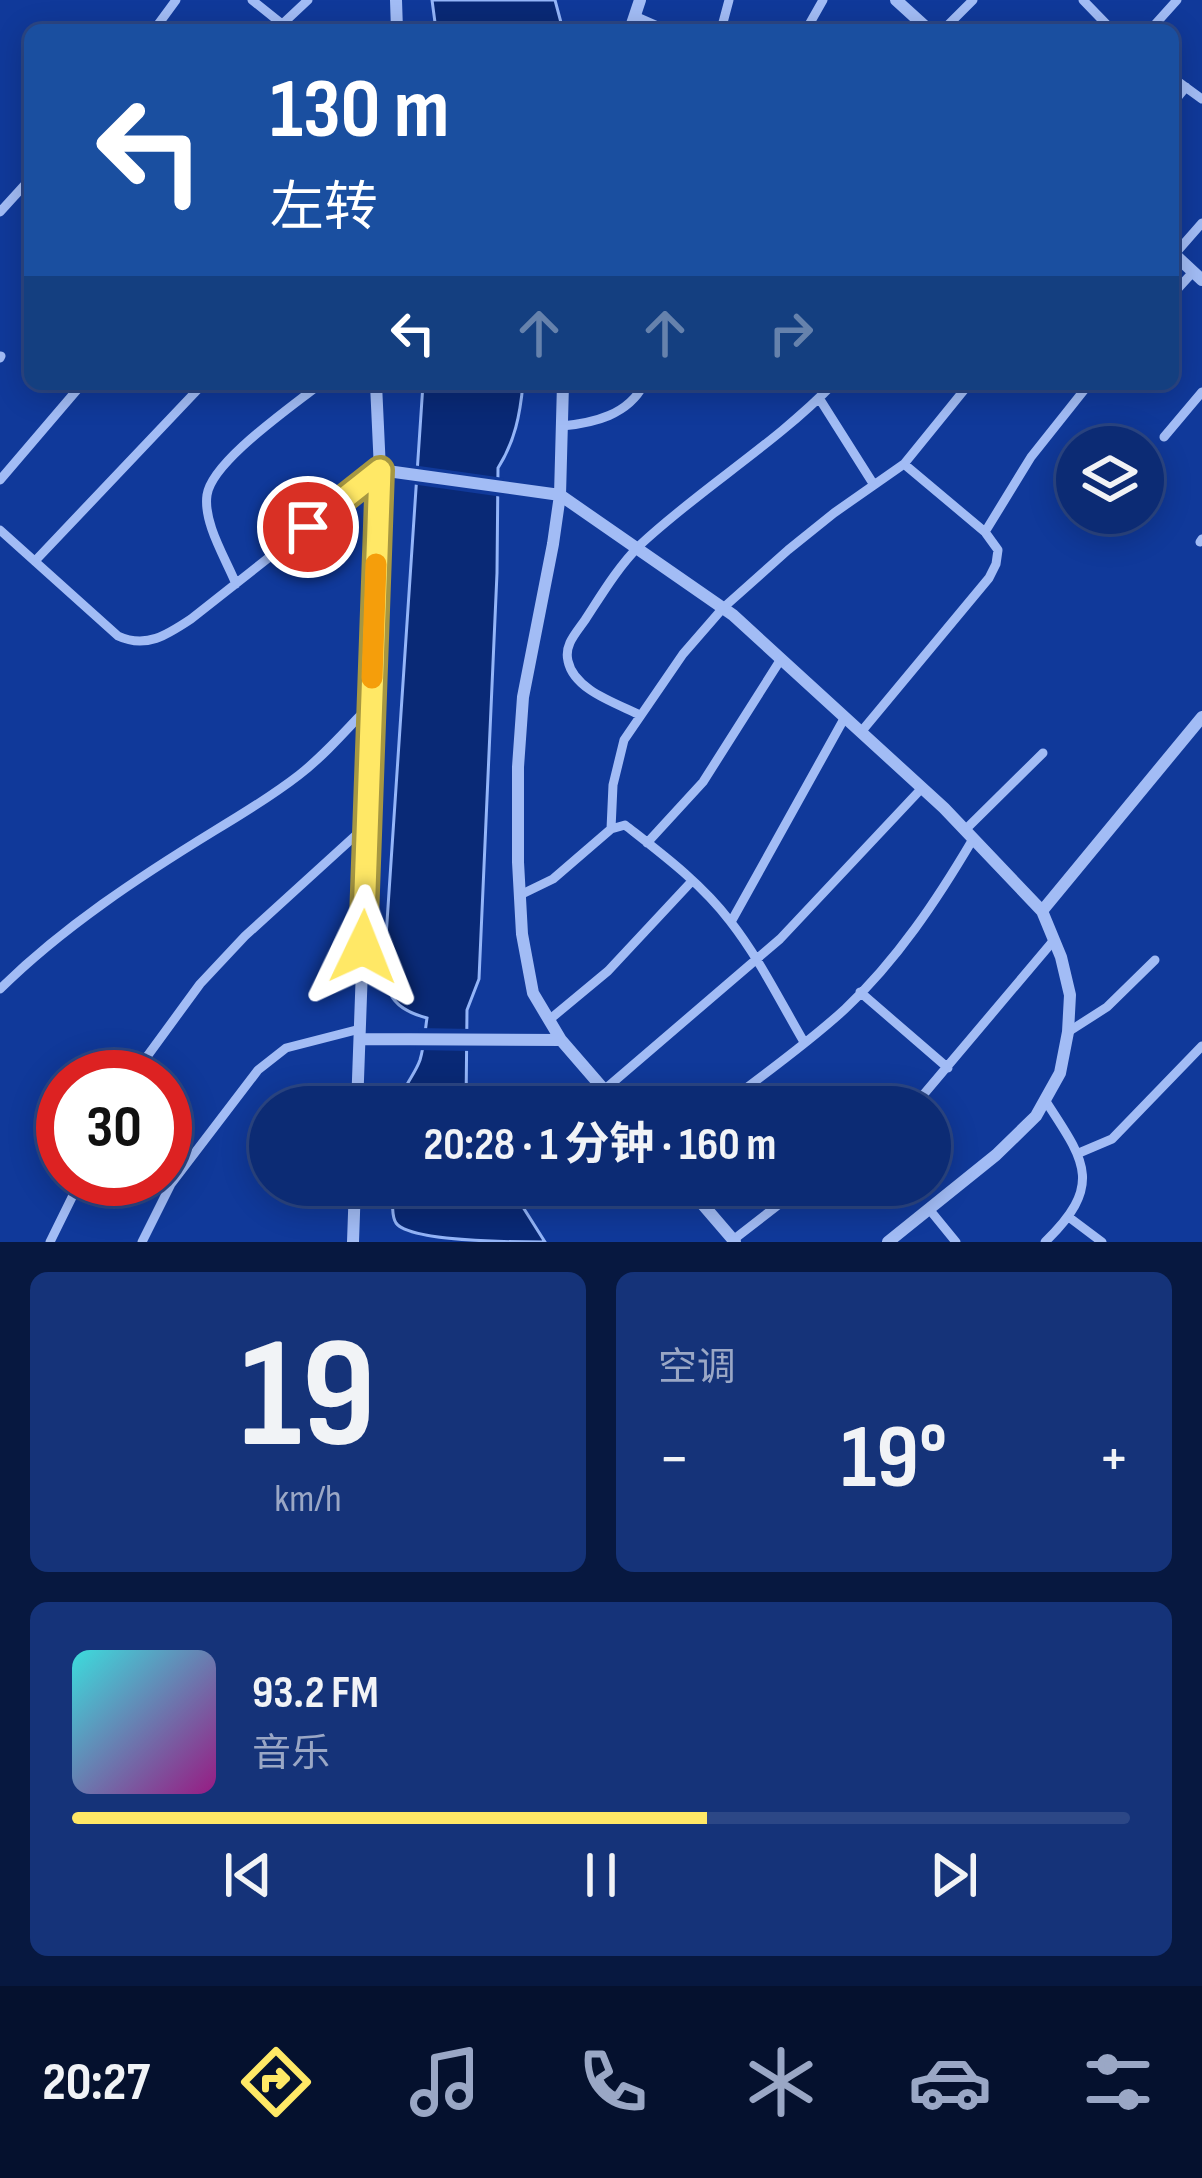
<!DOCTYPE html>
<html lang="zh">
<meta charset="utf-8">
<style>
body{margin:0;font-family:"Sofia Sans Condensed","Noto Sans SC",sans-serif;background:#153379;color:#f1f3f6;height:100vh;display:flex;flex-direction:column;font-size:45px;white-space:nowrap}
*{box-sizing:border-box;margin:0}
p{font-size:39px;color:#9aa7c5}
.icon{flex:none;width:66px;height:66px;fill:none;stroke:currentColor;stroke-width:2;stroke-linecap:round;stroke-linejoin:round}
.map{position:relative;height:1242px;overflow:hidden}
.panel{display:flex;flex-direction:column;gap:30px;padding:30px;background:#071840;flex:1}
.panel>*{flex:none}
.guide{position:absolute;left:24px;top:24px;width:1155px;height:366px;border-radius:18px;box-shadow:0 6px 30px #0003,0 0 0 3px #2c4786;background:#1a4fa0;color:#fff;overflow:hidden}
.fabs{position:absolute;left:1056px;top:426px;display:grid;gap:24px}
.fabs a{display:grid;place-items:center;width:108px;height:108px;border-radius:50%;background:#0c2b74;box-shadow:0 6px 30px #0003,0 0 0 3px #2c4786;font-size:60px}
.speed{position:absolute;left:36px;top:1050px;display:flex;gap:24px;font-size:60px;font-weight:700;text-align:center}
.speed>*{display:grid;place-content:center;width:156px;height:156px;border-radius:50%;background:#0c2b74;box-shadow:0 6px 30px #0003,0 0 0 3px #2c4786;line-height:1}
.speed .limit{border:18px solid #d22;background:#fff;color:#111}
.pin{position:absolute;display:grid;place-items:center;width:102px;height:102px;color:#fff;margin:-51px;border:6px solid #fff;border-radius:50%;box-shadow:0 3px 12px #0007}
.me{position:absolute;width:132px;margin:-66px;rotate:2deg;stroke-linejoin:round;filter:drop-shadow(0 0 9px #0008)}
.turn{display:flex;align-items:center;gap:42px;height:252px;padding:0 48px;font-size:54px}
.turn .icon{width:156px;height:156px;stroke-width:2.5}
.turn b{display:block;font-size:84px;line-height:102px}
.lanes{display:flex;align-items:center;height:114px;padding:0 48px;background:#0003;justify-content:center;gap:60px;direction:ltr}
.lanes .off{opacity:.35}
.big{font-size:90px;font-weight:700;line-height:1.1}
.panel .card{flex:1;display:flex;flex-direction:column;justify-content:center;gap:18px;min-width:0;padding:0 42px;border-radius:18px;background:#153379}
.panel .dial{align-items:center;gap:0}
.dial b{font-size:156px;line-height:1}
.song{display:flex;align-items:center;gap:36px}
.cover{width:144px;height:144px;border-radius:18px;background:linear-gradient(135deg,hsl(180 70% 55%),hsl(310 70% 35%))}
.played{height:12px;border-radius:6px;background:linear-gradient(90deg,#ffe866 60%,#2c4786 60%)}
.keys{display:flex;justify-content:space-around;direction:ltr}
.heat{display:flex;justify-content:space-between;align-items:center;font-size:66px;direction:ltr}
.panel .tiles{flex:1;display:grid;gap:30px;grid-template-columns:1fr 1fr}
.card:last-child{grid-column:span 2}
.trip{position:absolute;left:249px;top:1086px;width:702px;height:120px;border-radius:60px;background:#0c2b74;box-shadow:0 6px 30px #0003,0 0 0 3px #2c4786;font-weight:700;line-height:120px;text-align:center}
.tab-bar{display:flex;height:192px;justify-content:space-around;align-items:center;background:#05112e;color:#9aa7c5}
.tab-bar .icon{width:84px;height:84px}
.tab-bar .current{color:#ffe866}
.tab-bar b{font-size:54px;color:#f1f3f6}
.map>svg:first-child{display:block}
.water{fill:#092976;stroke:#94b5f8;stroke-width:3}
.pier{fill:#10399a}
.lines{fill:none;stroke-linecap:round;stroke-linejoin:round}
.service{stroke:#a2bcf5;stroke-width:9}
.minor{stroke:#a2bcf5;stroke-width:12}
.route-casing{stroke:#a69742;stroke-width:30}
.route{stroke:#ffe866;stroke-width:21}
.slow{stroke:#f59e0b;stroke-width:21}
</style>
<div class="map">
<svg width="1202" height="1242" viewBox="0 0 1202 1242">
<rect width="100%" height="100%" fill="#10399a"/>
<path class="water" d="M432,0H555L563,30H436Z
M423,384H523C520,415 515,441 498,468L497,573L479,979L467,1010L466,1107H400C401,1087 414,1077 420,1060C424,1047 425,1031 427,1018C378,1005 387,980 386,937Z
M394,1185H509L545,1242C516,1242 410,1242 396,1223C390,1213 394,1196 394,1185Z"/>
<path class="pier" d="M412,465L504,478L503,497L411,484Z
M419,1028L472,1029V1051L415,1050Z"/>
<g class="lines">
<path class="service" d="M252,0L282,24
M1083,0L1112,30
M635,16L667,30
M154,30L176,0
M276,30L308,0
M721,30L729,0
M806,30L823,0
M943,30L973,0
M1150,30L1177,0
M1173,78L1202,99
M1173,103L1186,87
M0,212L30,179
M1174,255L1202,223
M1173,294L1193,272
M0,358L1,356
M819,398L874,485
M562,426C594,423 628,415 644,384
M1164,437L1202,392
M0,480L82,384
M0,530L118,636C146,649 167,635 191,619L380,470
M985,532L1031,457L1089,384
M1200,542L1202,539
M35,561L203,384
M236,584C226,559 203,523 207,495C212,461 293,406 320,384
M640,715C616,703 574,690 568,661C564,645 576,633 585,620C602,594 618,567 640,545C701,488 775,444 833,384
M861,732L989,578L996,564L998,550L985,532L904,464
M611,829L613,785L624,740L683,654L723,608L788,550L834,513L904,464L969,384
M965,830L1043,753
M647,843L703,782L781,659
M520,895L553,879L611,829L625,825C662,854 701,883 730,921C759,958 780,1001 804,1042
M731,922L845,717
M0,989C63,927 139,877 214,831C244,813 272,796 299,775C325,755 348,728 371,704
M860,992L948,1068
M549,1020L608,971L692,881
M1068,1032L1107,1007L1155,960
M132,1077L200,984L245,936L367,825
M604,1090L780,939L922,788
M1045,1100C1084,1160 1105,1184 1045,1242
M721,1107C763,1075 807,1044 845,1009C897,960 937,900 973,839
M913,1107L1054,940
M1079,1153L1112,1139L1202,1046
M929,1209L956,1242
M1070,1218L1102,1242
M733,1240L804,1185
M50,1242L81,1179
M142,1242L171,1184L258,1070L286,1048L360,1029"/>
<path class="minor" d="M396,0L397,30
M896,0L929,30
M630,30L640,0
M1173,253L1202,280
M563,384L560,495L553,544L523,697L518,767V862L522,934L533,993L561,1040L619,1107
M380,470L560,495L733,615L944,808L1042,911L1061,957L1070,995L1068,1032L1060,1073L1036,1116L996,1155L888,1242
M1042,911L1202,717
M360,1039L561,1040
M357,1107L380,470L376,384
M686,1185L735,1242
M353,1242L355,1185"/>
</g>
<g class="lines">
<defs>
<path id="route" d="M308,527L380,470L363,947"/>
</defs>
<use href="#route" class="route-casing"/>
<use href="#route" class="route"/>
<path class="slow" d="M372,678L376,564"/>
</g>
</svg>
<div class="fabs">
<a><svg class="icon" aria-label="layers" viewBox="0 0 24 24"><path d="M12 4l9 5-9 5-9-5zM3 14l9 5 9-5"/></svg></a>
</div>
<div class="speed"><div class="limit">30</div></div>
<div class="pin" style="left:308px;top:527px;background:#d93025"><svg class="icon" aria-label="arrive" viewBox="0 0 24 24"><path d="M6 21V4h12l-3 4 3 4H6"/></svg></div>
<svg class="me" style="left:363px;top:947px" viewBox="-20 -20 40 40"><path d="M0-17L14 15 0 8-14 15z" fill="#ffe866" stroke="#fff" stroke-width="4"/></svg>
<div class="trip">20:28 · 1 分钟 · 160 m</div>
<div class="guide">
<div class="turn"><svg class="icon" aria-label="left" viewBox="0 0 24 24"><path d="M17 20v-9H6M10 6l-5 5 5 5"/></svg><div><b>130 m</b>左转</div></div>
<div class="lanes"><svg class="icon" aria-label="left" viewBox="0 0 24 24"><path d="M17 20v-9H6M10 6l-5 5 5 5"/></svg><svg class="icon off" aria-label="ahead" viewBox="0 0 24 24"><path d="M12 20V5M6 11l6-6 6 6"/></svg><svg class="icon off" aria-label="ahead" viewBox="0 0 24 24"><path d="M12 20V5M6 11l6-6 6 6"/></svg><svg class="icon off" aria-label="right" viewBox="0 0 24 24"><path d="M7 20v-9h11M14 6l5 5-5 5"/></svg></div>
</div>
</div>
<section class="panel">
<div class="tiles">
<div class="card dial"><b>19</b><p>km/h</p></div>
<div class="card"><p>空调</p>
<div class="heat"><a>−</a><b class="big">19°</b><a>+</a></div>
</div>
<div class="card">
<div class="song"><i class="cover"></i><div><b>93.2 FM</b><p>音乐</p></div></div>
<div class="played"></div>
<div class="keys"><svg class="icon" aria-label="previous" viewBox="0 0 24 24"><path d="M18 5L8 12l10 7zM5 5v14"/></svg><svg class="icon" aria-label="pause" viewBox="0 0 24 24"><path d="M8 5v14M16 5v14"/></svg><svg class="icon" aria-label="next" viewBox="0 0 24 24"><path d="M6 5l10 7-10 7zM19 5v14"/></svg></div>
</div>
</div>
</section>
<nav class="tab-bar">
<b>20:27</b>
<svg class="icon current" aria-label="directions" viewBox="0 0 24 24"><path d="M12 3l9 9-9 9-9-9zM9 14v-3h6M13 9l2 2-2 2"/></svg>
<svg class="icon" aria-label="music" viewBox="0 0 24 24"><path d="M9 18V5l10-2v13"/><circle cx="6" cy="18" r="3"/><circle cx="16" cy="16" r="3"/></svg>
<svg class="icon" aria-label="phone" viewBox="0 0 24 24"><path d="M5 4h4l2 5-3 2q2 4 5 5l2-3 5 2v4C11 20 4 13 5 4z"/></svg>
<svg class="icon" aria-label="climate" viewBox="0 0 24 24"><path d="M12 3v18M4 7l16 10M4 17L20 7"/></svg>
<svg class="icon" aria-label="car" viewBox="0 0 24 24"><path d="M5 17H2v-5l4-1 3-4h7l3 4 3 1v5h-3M9 17h6M6 11h13"/><circle cx="7" cy="17" r="2"/><circle cx="17" cy="17" r="2"/></svg>
<svg class="icon" aria-label="filters" viewBox="0 0 24 24"><path d="M4 7h16M4 17h16"/><circle cx="9" cy="7" r="2"/><circle cx="15" cy="17" r="2"/></svg>
</nav>
